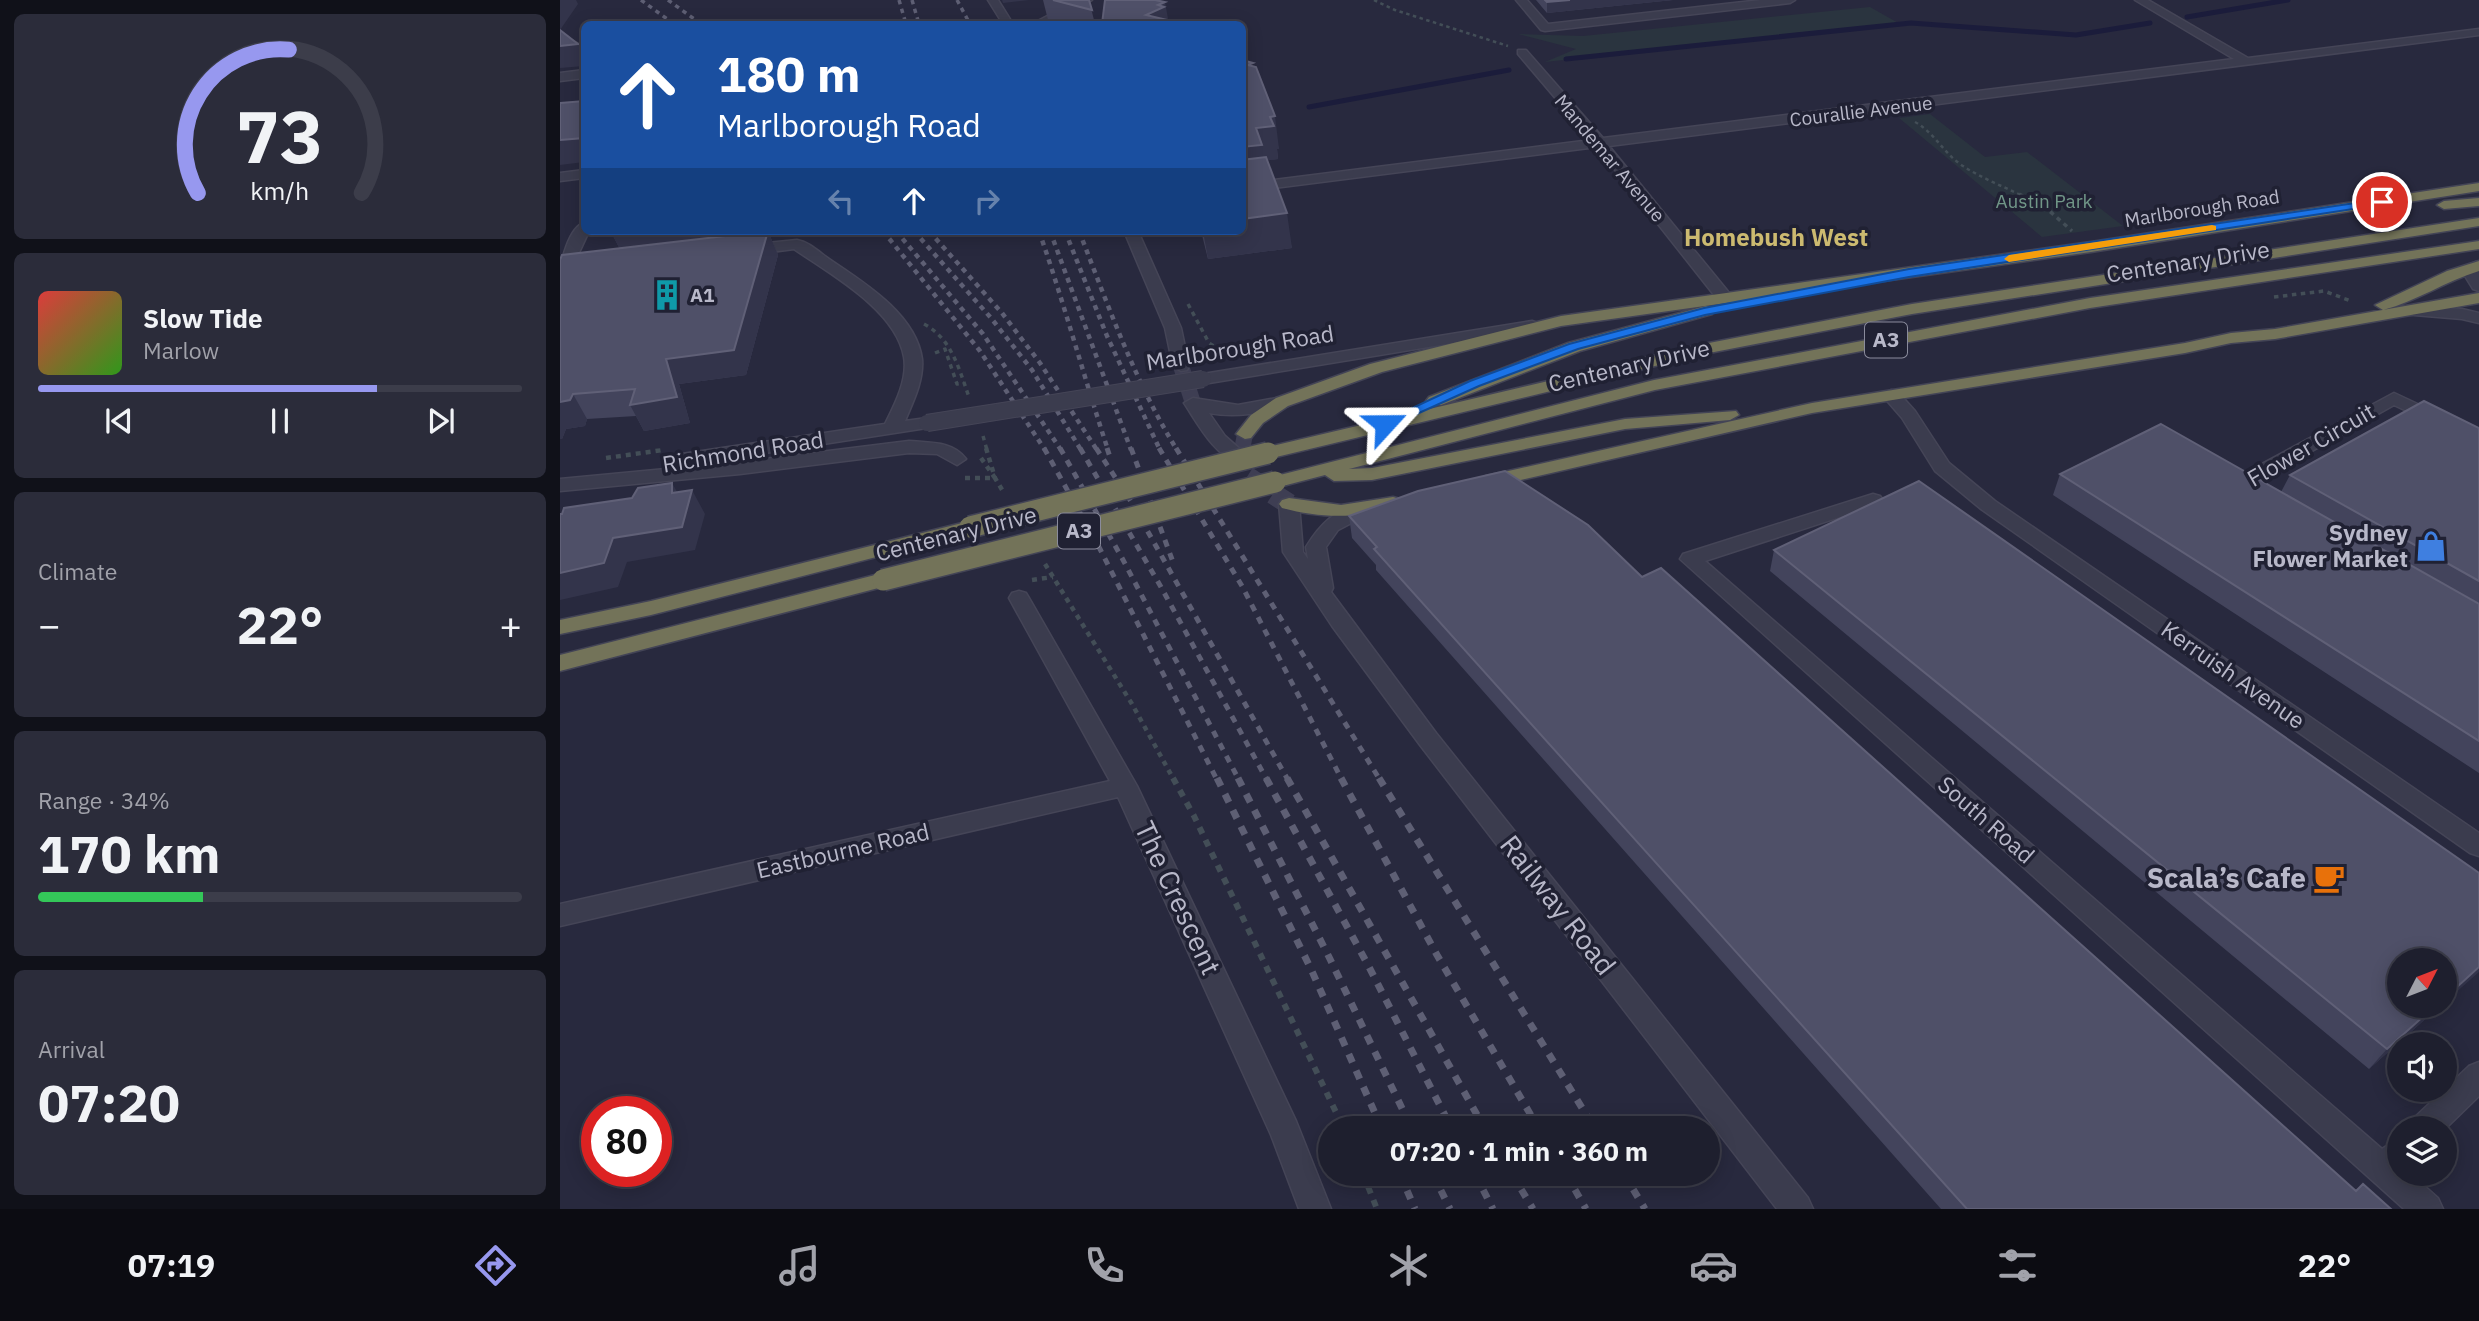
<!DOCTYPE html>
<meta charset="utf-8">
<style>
body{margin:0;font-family:"IBM Plex Sans",sans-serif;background:#2b2c3a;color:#f1f3f6;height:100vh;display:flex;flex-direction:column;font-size:26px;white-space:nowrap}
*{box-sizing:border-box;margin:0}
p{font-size:23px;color:#a1a2aa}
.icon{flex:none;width:38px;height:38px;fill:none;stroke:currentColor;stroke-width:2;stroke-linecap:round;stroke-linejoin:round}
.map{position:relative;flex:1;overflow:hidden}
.drawer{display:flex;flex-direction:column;gap:14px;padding:14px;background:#101119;width:560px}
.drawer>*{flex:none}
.top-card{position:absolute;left:21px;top:21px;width:665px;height:214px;border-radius:10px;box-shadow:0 4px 18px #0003,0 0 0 2px #3c3d4a;background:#1a4fa0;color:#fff;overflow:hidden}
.needle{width:46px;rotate:48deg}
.controls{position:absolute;left:1827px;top:948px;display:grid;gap:14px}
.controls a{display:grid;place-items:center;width:70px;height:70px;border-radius:50%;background:#1e1f2e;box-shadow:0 4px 18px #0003,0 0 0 2px #3c3d4a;font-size:35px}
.speed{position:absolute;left:21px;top:1096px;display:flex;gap:14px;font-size:35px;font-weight:700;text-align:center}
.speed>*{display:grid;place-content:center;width:91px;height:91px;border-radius:50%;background:#1e1f2e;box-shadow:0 4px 18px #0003,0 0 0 2px #3c3d4a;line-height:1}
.speed .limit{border:10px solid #d22;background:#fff;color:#111}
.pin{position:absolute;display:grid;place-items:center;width:60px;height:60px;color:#fff;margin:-30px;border:4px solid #fff;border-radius:50%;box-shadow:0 2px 7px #0007}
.me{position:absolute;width:77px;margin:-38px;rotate:66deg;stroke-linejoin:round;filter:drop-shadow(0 0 5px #0008)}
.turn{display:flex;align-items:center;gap:24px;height:147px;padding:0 21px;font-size:32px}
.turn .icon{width:91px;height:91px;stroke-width:2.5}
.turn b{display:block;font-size:49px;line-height:60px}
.lanes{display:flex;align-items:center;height:66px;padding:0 21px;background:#0003;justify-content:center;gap:35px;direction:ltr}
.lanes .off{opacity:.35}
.big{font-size:52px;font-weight:700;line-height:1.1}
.drawer .tile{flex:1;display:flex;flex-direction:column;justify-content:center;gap:10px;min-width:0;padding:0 24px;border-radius:10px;background:#2b2c3a}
.drawer .dial{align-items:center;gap:0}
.dial svg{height:182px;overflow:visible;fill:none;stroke:#3c3d4a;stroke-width:7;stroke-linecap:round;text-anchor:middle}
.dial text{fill:#f1f3f6;stroke:none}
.song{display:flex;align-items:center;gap:21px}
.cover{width:84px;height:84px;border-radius:10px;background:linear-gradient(135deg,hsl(0 70% 55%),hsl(110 70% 35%))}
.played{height:7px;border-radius:4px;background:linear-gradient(90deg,#9798ef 70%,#3c3d4a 70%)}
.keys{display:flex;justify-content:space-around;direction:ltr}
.heat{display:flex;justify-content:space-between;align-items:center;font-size:38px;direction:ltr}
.charge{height:10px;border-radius:5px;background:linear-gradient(90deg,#34c759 34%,#3c3d4a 0)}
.trip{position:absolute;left:758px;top:1116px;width:402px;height:70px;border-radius:35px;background:#1e1f2e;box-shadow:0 4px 18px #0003,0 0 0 2px #3c3d4a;font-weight:700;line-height:70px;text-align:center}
.tab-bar{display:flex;height:112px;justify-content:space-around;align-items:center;background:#0c0c12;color:#a1a2aa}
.tab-bar .icon{width:49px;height:49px}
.tab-bar .selected{color:#9798ef}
.tab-bar b{font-size:32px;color:#f1f3f6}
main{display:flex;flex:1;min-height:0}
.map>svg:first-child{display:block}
.green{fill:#2a343f}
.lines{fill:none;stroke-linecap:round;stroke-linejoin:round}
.stream{stroke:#1b1c3b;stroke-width:5}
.minor-tunnel{stroke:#3e3e53;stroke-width:16;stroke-dasharray:16 8;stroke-linecap:butt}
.highway-tunnel-far1{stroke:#3e3e53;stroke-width:16;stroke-dasharray:16 8;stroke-linecap:butt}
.highway-tunnel{stroke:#3e3e53;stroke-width:21;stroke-dasharray:21 10;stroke-linecap:butt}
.minor-casing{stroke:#454557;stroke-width:3}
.highway-casing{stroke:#434456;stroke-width:3}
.path-far3{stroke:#434e57;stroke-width:2.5;stroke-dasharray:3.5 3.5;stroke-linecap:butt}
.path-far2{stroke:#434e57;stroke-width:3.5;stroke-dasharray:4.5 4.5;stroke-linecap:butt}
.path-far1{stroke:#434e57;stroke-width:4.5;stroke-dasharray:5 5;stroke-linecap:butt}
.path{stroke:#434e57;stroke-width:6;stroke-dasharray:7 7;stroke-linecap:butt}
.minor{fill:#3b3c4e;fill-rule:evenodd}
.highway{fill:#737359;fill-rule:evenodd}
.rail-far3{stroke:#5e5f74;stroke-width:3.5;stroke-dasharray:4.5 4.5;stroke-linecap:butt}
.rail-far2{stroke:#5e5f74;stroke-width:4.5;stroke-dasharray:5 5;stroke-linecap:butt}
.rail-far1{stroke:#5e5f74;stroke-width:5;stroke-dasharray:7 7;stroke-linecap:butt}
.rail{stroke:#5e5f74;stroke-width:7;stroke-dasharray:9 9;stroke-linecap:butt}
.minor-bridge-casing{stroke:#454557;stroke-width:18;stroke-linecap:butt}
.highway-bridge-casing{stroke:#434456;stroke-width:24;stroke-linecap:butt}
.minor-bridge{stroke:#3b3c4e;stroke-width:16}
.highway-bridge{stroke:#737359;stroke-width:21}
.wall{fill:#43445c}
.shaded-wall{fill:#33344b}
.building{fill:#4f5068;stroke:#606077;stroke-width:2}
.route{fill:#1a73e8;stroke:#114b97;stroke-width:2}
.slow{fill:#f59e0b}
.labels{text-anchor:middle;stroke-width:7;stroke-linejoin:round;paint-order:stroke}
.far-street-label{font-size:19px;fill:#b8b8c9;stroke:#202133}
.far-park-label{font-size:19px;fill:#719788;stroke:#202133}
.far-poi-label{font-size:19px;font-weight:bold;fill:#b8b8c9;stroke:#202133;text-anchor:start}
.shield{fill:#202133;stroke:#8a8b9c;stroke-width:2}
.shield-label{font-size:21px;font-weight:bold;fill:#b8b8c9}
.street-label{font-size:23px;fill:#b8b8c9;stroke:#202133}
.poi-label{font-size:23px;font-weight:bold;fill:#b8b8c9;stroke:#202133;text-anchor:end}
.far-district-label{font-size:24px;font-weight:bold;fill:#ccba70;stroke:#202133}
.near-poi-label{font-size:28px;font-weight:bold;fill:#b8b8c9;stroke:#202133;text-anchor:end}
.near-street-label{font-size:28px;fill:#b8b8c9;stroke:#202133}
</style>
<main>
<section class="drawer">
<div class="tile dial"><svg viewBox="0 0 100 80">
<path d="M14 69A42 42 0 1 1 86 69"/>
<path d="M14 69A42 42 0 0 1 54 6" stroke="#9798ef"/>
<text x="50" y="56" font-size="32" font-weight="700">73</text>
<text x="50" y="72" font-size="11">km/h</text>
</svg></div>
<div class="tile">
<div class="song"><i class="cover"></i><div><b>Slow Tide</b><p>Marlow</p></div></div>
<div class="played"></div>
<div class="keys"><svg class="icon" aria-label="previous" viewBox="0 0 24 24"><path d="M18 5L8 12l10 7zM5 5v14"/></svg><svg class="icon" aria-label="pause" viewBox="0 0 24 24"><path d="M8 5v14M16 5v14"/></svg><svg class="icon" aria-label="next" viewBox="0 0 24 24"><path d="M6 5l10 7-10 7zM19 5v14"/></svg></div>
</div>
<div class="tile"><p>Climate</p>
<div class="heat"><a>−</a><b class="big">22°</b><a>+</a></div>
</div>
<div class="tile"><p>Range · 34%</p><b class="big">170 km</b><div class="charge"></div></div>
<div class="tile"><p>Arrival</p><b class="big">07:20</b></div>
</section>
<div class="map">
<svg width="1919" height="1209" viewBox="0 0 1919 1209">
<rect width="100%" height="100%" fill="#28293e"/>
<path class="green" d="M1310,7L1340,24L985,62L1016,49L958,34L1023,36Z
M1370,114L1425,157L1467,152L1563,226L1482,237L1339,118Z"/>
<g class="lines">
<path class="stream" d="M1627,17L1728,0
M1006,59L1351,23L1516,35L1590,23
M749,107L949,70"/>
<path class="minor-tunnel" d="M621,366L633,403"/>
<path class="highway-tunnel-far1" d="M682,450L685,434"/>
<path class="highway-tunnel" d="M683,448L681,458L684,475L729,504"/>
<defs>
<path id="minor" d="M428,0H438L453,24H443Z
M518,0H532L486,24H472Z
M956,0H967L988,24L1201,0H1235L1230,3L985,31L981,30Z
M1575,0H1588L1688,58L1919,29V35L1049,146L1170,294L1172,297L1164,302L1158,300L1037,147L682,192V184L1031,140L958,54V50H966L1043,138L1674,59Z
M0,34L24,47V55L0,42Z
M24,70V78L0,81V73Z
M24,170V178L0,181V173Z
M24,223V231H29L12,268L18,272L15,275L0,277C0,263 9,227 24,223Z
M564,231H578L621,328L629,366L627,370L621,371L613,366L605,328Z
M237,240C249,242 259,252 269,259C303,282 356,314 362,359C364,380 353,402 345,421L367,418L376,423L373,427L122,466L115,464L113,460L115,456L122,454L325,424C335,404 348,379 344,357C336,310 270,274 234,249L188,255L180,250L188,245Z
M1916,262L1919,263V291L1913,289L1905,276L1911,264Z
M1848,306L1902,309L1919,313V323L1902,319L1842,314L1840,311L1842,308Z
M972,321L978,323L980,326L978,329L643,384L634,379L643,374Z
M1331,390L1337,391L1355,411L1389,463L1435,501L1919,833V856L1910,853L1421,509L1375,471L1342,418L1322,395Z
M1834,393L1919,433V445L1834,405L1693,484L1697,489L1694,493H1680L1670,484L1672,480Z
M722,397L731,402L728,406C702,413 676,418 649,413L665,436L690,458L681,464C655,457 638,424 624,403L633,398L678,405Z
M349,441C370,443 393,441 406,459L397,465L377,454L349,453L180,474L0,491V479L180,462Z
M1313,494L1320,496L1323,500L1320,504L1145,561L1822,1149L1839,1138V1174H1851L1878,1198L1883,1209H1844L1120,559L1123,554Z
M729,498L736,500L739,504L743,552L748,559L746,547C757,529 778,502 803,509L806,513L803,517L778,530L766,547L773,588L771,592L876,733L1248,1198L1253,1209H1217L860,745L772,626L723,552L719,504L722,500Z
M459,591L466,593L469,598L577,786L736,1121L771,1209H739L711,1135L558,797L0,926V904L550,781L449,598L452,593Z
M1919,1062V1096L1885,1129H1849L1853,1119L1909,1066Z"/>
<path id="highway" d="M1919,183V191L1531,252L1001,326L822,372L728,406L703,423L691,438L685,439L676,434L691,415L716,398L810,364L1001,316L1531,242Z
M1919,198V206L1884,209L1877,205L1884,201Z
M1919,218V226L1352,314L1149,353L708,459L699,453L708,447L1149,343L1352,304Z
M1919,241V249L1530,308L1095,390L789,469L812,468L1065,419L1176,411L1179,415L1170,420L1065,429L812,480L774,481L765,475L715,488L706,482L708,478L1094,380L1530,298Z
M1919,261V271C1886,281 1857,301 1823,310L1815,305L1887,271Z
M1919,293V303L1715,339L1671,343L1625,353L1252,413L926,488L917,482L926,476L1252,403L1625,343L1671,333L1715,329Z
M1146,306L1152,308L1154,311L1152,314L1020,351L881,405H869L866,401L869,397L1008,343Z
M833,497L840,499L843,503L840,507C799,518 763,519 722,508L719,504L722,500L729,498L781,505Z
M410,521L417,523L420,527L417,531L91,615L0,634V620L91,601Z
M323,573L330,575L333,580L330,585L0,671V655Z"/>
</defs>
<use href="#minor" class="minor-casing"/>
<use href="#highway" class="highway-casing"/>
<path class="path-far3" d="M814,0L835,10L948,46
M1355,122C1375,133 1384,154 1403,166C1421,178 1443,186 1462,196"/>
<path class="path-far2" d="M1459,194L1485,207L1512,231
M1714,297L1764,291L1791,301
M628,304L649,343L668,355
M364,324C392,339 399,369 409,397
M375,353L385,349L397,384L404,383
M423,436L427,450"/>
<path class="path-far1" d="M426,448L435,478L444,493
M46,458L103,450
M421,458L435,478
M405,478H434
M485,564L572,704L614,780
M472,580L493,577"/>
<path class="path" d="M613,778L634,816L784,1129
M803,1174L817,1209"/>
<use href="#minor" class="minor"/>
<use href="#highway" class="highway"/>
<path class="rail-far3" d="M81,0L114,24
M108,0L141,24
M339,0L346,24
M352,0L359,24
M397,0L410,24"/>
<path class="rail-far2" d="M323,231L420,351L485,450
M336,231L423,334L501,450
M354,231L431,318L472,370L521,450
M369,231L442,313L480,363L537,450
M479,231C504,303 524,377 548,450
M490,231L571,450
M505,231L547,336L600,450
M519,231C548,305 575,382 617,450"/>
<path class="rail-far1" d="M484,448L540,549L657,780
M500,448L562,558L679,780
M520,448L601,587L707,780
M536,448L570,500L728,780
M547,448L551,460
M571,448L613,562
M599,448L682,586L782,780
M616,448L820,780"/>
<path class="rail" d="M657,778L751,969L822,1129
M678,778L769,957L852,1129
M706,778L808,965L892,1129
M727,778L925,1129
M781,778L877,955L979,1129
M819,778L1035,1129
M840,1174L855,1209
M873,1174L890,1209
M915,1174L933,1209
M952,1174L973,1209
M1006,1174L1026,1209
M1064,1174L1085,1209"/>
<defs>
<path id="minor-bridge" d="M367,423L643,379"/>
<path id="highway-bridge" d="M410,527L708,453
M323,580L715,482"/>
</defs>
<use href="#minor-bridge" class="minor-bridge-casing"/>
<use href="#highway-bridge" class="highway-bridge-casing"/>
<use href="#minor-bridge" class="minor-bridge"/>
<use href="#highway-bridge" class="highway-bridge"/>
</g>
<path class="wall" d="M483,0H529L535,24H489Z
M976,0H1113L987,13Z
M693,66L719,149H717L718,159L707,160L732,248L648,259L641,231H682Z
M189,231V234L208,231L218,255L186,375L119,384L130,423L84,431L76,416L27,419L25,426L6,429L2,439H0V260L60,249L52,234Z
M1919,428V773L1493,495L1500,474L1721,492L1730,475Z
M789,516L1082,577L1796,1191L1831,1209H1381L816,570V565L792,538Z
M1214,550L1880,1006L1809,1069L1210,571Z"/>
<path class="shaded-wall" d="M0,0H16L18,4L0,30Z
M442,0H469L443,3Z
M1010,0H1113L987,13V2Z
M605,2L609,24L586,15L598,5Z
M18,44L24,58V66L0,68V46Z
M715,116L719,149H717L718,159L704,161L682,181V147L696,128L710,117Z
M24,138V162L0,165V140Z
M727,213L732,248L648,259L643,231H682V219Z
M75,231H189L186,245L65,259L52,234Z
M208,231L218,255L186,375L119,384L130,423L84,431L70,405Z
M13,394L27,419L25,426L6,429L2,439H0V402Z
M112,483L125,506L112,493Z
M132,490L145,514L135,550L67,562L58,587L0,600V573L53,538Z
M1919,967V972L1885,1002V998Z
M1875,1006H1880L1809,1069L1827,1049Z"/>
<path class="building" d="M493,0H529L532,10Z
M545,0H595L605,2L598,5L604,7L586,15L624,24H542Z
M985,0H1010L987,2Z
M0,30L18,44L0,46Z
M682,60L693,63L688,65L696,67L715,116L710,117L714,126L696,128L702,145L682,147Z
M24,101V138L0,140V103Z
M706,157L727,213L682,219V160Z
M53,231H75L52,234Z
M208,231L174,350L106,359L117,397L70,405L75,389L13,394L10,400L0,402V260L2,255Z
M1864,401L1919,428V581L1730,475Z
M1601,424L1919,604V741L1500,474Z
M945,471L1028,525L1082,577L1101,568L1796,1191L1803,1184L1831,1209H1407L814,549L817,547L789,516L858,491Z
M1359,481L1919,873V967L1885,998V961H1839V1006H1875L1827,1049L1214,550Z
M112,483V493L132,490L122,527L53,538L44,563L0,573V514H2L4,508L72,498L78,488Z"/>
<path class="route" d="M1822,199L1826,200V204L1349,277L1145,315L1018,349L919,386L830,426L825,428L818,424L910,381L1009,344L1144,308L1349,269Z"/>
<path class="slow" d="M1652,225L1656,226V230L1449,262L1444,259L1449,255Z"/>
<defs>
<symbol id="building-bare" viewBox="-9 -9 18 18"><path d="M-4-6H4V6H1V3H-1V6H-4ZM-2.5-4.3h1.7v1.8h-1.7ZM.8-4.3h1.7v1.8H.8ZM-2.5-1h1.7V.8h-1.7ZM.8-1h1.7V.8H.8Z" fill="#0f9aa8" stroke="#202133" stroke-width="2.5" paint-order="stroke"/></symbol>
<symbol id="shop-bare" viewBox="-9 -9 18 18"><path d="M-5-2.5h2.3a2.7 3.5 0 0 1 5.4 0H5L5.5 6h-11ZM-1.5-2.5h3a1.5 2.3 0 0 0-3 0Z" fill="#3f7fe0" stroke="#202133" stroke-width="2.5" paint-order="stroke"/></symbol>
<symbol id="cafe-bare" viewBox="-9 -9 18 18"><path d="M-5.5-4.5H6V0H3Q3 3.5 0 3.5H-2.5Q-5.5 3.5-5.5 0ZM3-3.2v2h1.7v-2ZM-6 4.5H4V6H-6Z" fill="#e8710a" stroke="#202133" stroke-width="2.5" paint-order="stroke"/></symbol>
</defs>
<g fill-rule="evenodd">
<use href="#building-bare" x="85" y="273" width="44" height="44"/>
<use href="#shop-bare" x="1849" y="524" width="44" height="44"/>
<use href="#cafe-bare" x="1747" y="856" width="44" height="44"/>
</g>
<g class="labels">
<g class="far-street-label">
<text transform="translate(1301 111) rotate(-7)" y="7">Courallie Avenue</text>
<text transform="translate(1050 158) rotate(50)" y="7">Mandemar Avenue</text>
<text transform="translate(1642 208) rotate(-9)" y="7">Marlborough Road</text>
</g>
<g class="far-park-label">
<text x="1484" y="208">Austin Park</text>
</g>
<g class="far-poi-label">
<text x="130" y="302">A1</text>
</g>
<g class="shield">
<rect x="1305" y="322.5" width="42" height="35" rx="5"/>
<rect x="498" y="513.5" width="42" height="35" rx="5"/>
</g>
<g class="shield-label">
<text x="1326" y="347">A3</text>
<text x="519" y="538">A3</text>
</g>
<g class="street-label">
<text transform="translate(1628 262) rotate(-9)" y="8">Centenary Drive</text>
<text transform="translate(680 348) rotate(-9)" y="8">Marlborough Road</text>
<text transform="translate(1069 366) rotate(-13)" y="8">Centenary Drive</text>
<text transform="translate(1751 445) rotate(-30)" y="8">Flower Circuit</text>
<text transform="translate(183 452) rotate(-9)" y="8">Richmond Road</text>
<text transform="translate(396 534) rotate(-14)" y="8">Centenary Drive</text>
<text transform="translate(1673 675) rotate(35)" y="8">Kerruish Avenue</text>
<text transform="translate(1426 820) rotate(41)" y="8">South Road</text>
<text transform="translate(283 851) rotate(-13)" y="8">Eastbourne Road</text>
</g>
<g class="poi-label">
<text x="1848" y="541">Sydney<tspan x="1848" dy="26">Flower Market</tspan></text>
</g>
<g class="far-district-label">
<text x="1216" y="246">Homebush West</text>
</g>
<g class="near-poi-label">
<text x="1746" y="888">Scala’s Cafe</text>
</g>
<g class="near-street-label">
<text transform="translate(618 898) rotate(65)" y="10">The Crescent</text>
<text transform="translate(998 905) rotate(52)" y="10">Railway Road</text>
</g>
</g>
</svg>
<div class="controls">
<a><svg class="needle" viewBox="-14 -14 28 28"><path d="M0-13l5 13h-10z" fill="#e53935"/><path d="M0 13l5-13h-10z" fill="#a1a2aa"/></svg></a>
<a><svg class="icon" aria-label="sound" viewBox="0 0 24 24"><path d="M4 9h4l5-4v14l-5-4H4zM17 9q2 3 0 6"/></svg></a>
<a><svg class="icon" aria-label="layers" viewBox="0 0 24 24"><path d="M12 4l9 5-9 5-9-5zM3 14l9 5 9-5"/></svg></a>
</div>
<div class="speed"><div class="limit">80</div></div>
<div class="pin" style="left:1822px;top:202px;background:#d93025"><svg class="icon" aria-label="arrive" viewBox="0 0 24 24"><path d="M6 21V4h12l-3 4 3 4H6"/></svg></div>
<svg class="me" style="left:825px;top:424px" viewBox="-20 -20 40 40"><path d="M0-17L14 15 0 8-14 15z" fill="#1a73e8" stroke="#fff" stroke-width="4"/></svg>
<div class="trip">07:20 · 1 min · 360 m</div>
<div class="top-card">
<div class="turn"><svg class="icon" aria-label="ahead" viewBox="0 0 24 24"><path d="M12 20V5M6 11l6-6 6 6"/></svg><div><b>180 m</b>Marlborough Road</div></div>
<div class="lanes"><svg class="icon off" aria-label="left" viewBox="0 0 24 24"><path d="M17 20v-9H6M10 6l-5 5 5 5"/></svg><svg class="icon" aria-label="ahead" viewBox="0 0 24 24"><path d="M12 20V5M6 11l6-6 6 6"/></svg><svg class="icon off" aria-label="right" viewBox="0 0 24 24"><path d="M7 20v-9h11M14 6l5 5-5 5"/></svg></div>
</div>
</div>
</main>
<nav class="tab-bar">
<b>07:19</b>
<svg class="icon selected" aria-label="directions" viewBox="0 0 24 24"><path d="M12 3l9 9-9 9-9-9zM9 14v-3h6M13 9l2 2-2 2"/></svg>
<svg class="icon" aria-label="music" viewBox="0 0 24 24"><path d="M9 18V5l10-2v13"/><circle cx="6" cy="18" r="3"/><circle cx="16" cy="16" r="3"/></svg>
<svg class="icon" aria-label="phone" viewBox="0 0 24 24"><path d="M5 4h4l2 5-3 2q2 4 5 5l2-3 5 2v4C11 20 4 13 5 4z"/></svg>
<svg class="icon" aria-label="climate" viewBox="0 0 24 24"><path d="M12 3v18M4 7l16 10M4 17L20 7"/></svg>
<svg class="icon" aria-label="car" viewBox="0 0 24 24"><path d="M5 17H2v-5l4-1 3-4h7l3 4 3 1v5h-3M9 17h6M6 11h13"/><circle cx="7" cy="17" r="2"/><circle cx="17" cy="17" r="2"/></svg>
<svg class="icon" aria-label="filters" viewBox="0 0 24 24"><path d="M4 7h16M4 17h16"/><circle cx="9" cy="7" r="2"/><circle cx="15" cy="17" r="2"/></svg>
<b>22°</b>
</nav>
